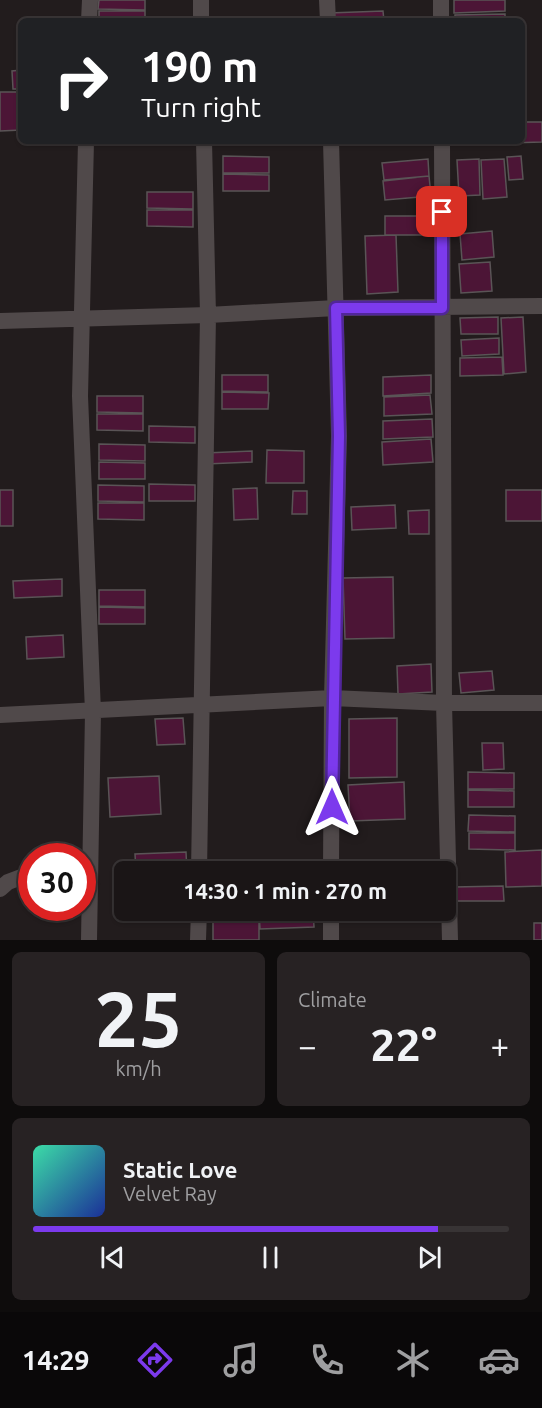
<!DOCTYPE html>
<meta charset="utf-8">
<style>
body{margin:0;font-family:Ubuntu,sans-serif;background:#272223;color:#f1f3f6;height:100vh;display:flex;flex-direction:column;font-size:22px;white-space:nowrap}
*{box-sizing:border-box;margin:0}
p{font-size:20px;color:#9f9fa1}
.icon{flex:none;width:33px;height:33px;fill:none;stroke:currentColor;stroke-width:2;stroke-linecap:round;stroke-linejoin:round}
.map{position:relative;height:940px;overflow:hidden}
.panel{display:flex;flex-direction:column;gap:12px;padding:12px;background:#0e0c0c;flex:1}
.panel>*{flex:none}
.banner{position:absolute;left:18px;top:18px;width:507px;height:126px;border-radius:9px;box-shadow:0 2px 4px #0004,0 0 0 2px #383435;background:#202124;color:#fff;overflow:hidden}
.speed{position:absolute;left:18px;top:843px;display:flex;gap:12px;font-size:30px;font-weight:700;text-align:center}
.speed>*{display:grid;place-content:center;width:78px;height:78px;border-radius:50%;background:#1a1516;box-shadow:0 2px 4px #0004,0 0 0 2px #383435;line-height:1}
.speed .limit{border:9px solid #d22;background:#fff;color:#111}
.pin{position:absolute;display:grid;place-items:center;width:51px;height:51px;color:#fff;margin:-26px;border-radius:12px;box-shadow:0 3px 9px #0006}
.me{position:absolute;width:66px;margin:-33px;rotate:0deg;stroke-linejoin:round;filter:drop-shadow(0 0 4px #0008)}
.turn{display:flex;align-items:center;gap:21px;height:126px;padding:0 24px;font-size:27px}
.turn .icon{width:78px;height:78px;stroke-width:2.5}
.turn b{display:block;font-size:42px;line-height:51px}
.big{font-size:45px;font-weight:700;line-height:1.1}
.panel .card{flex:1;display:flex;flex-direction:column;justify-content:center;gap:9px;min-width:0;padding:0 21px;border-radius:9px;background:#272223}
.panel .dial{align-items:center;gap:0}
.dial b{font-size:78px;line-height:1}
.song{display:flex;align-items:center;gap:18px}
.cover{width:72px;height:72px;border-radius:9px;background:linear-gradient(135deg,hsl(160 70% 55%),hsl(230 70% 35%))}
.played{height:6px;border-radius:3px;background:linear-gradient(90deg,#7c3aed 85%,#383435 85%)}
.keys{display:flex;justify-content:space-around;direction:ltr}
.heat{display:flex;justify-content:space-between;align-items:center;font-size:33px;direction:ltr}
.panel .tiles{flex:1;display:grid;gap:12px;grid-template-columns:1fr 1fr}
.card:last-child{grid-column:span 2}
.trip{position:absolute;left:114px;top:861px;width:342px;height:60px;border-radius:9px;background:#1a1516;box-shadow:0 2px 4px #0004,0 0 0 2px #383435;font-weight:700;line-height:60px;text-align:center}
.dock{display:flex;height:96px;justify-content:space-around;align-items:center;background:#0a0809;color:#9f9fa1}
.dock .icon{width:42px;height:42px}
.dock .selected{color:#7c3aed}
.dock b{font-size:27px;color:#f1f3f6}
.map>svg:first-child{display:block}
.building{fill:#4c1536;stroke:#5a5456;stroke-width:1.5}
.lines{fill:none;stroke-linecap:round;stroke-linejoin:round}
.minor{stroke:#50494a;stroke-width:16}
.route-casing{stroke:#51269a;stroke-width:15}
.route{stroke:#7c3aed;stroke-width:10}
</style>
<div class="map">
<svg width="542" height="940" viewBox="0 0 542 940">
<rect width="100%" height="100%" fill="#221c1d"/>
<path class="building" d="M99,0H145V10L98,9Z
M454,0H505V11L454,13Z
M99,11H145V21H99Z
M383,11L384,21H329V13Z
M505,14V21H455V15Z
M21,70V89H13L12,71Z
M0,92H21V130L0,131Z
M522,122H542V142L508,143L507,141H522Z
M223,156L269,157V173H223Z
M521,156L523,179L509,180L507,157Z
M428,159L429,176L384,180L382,163Z
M479,159L480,195L459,196L457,160Z
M504,159L507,197L483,199L481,160Z
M223,174L269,175V191H223Z
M429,176L431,196L385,200L383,181Z
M147,192H193V209L147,208Z
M147,210H193V227L147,226Z
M385,216H432V235H385Z
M492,231L494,257L462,260L460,234Z
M396,235L398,292L367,294L365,236Z
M490,262L492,291L461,293L459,264Z
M498,317V334H461L460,318Z
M523,317L526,372L504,374L501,318Z
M499,338V354L462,356L461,340Z
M502,357L503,375L460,376V358Z
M222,375H268V392L222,391Z
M431,375V393L383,396V377Z
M222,392L269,393L268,409H222Z
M430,395L432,414L384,416V397Z
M97,396H143V413L97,412Z
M97,414H143V431L97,430Z
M432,419L433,437L383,439V421Z
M149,426L195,427V443L149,442Z
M431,439L433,462L383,465L382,442Z
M99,444L145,445V461L99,460Z
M267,450L304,451V483H266Z
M252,451V462L206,464L205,453Z
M99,462L145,463V479H99Z
M149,484L195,485V501H149Z
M98,485L144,486V502L98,501Z
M257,488L258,519L234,520L233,489Z
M0,490H13V526H0Z
M506,490H542V521H506Z
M293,491H307V514H292Z
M98,503H144V520L98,519Z
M395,505L396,528L352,530L351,507Z
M429,510V534H409L408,511Z
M393,577L394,638L345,639L343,578Z
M62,579V596L14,598L13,581Z
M99,590H145V607L99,606Z
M99,607L145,608V624H99Z
M63,635L64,657L27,659L26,637Z
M431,664L432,692L398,694L397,666Z
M492,671L494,690L461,693L459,673Z
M183,718L185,744L157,745L155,719Z
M397,718V777L349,778V719Z
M482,743H503L504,769L483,770Z
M468,772L514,773V789H468Z
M159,776L161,814L110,817L108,778Z
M404,782L405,819L350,821L348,785Z
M468,790L514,791V807H468Z
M469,815L515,816V832L468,831Z
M469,833H515V850L469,849Z
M542,850V886L506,887L505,852Z
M186,852L187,872H136L135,854Z
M503,886L504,901H454V887Z
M259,910H313L314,927L260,929Z
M213,922H259V940H213Z
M534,923H542V940H534Z"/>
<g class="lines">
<path class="minor" d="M201,0V21
M327,0L328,21
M441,0V21
M89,21L90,0
M86,141L80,396L93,712L89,940
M442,141L444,703L450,940
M0,321L208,315L336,308L542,306
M0,715L332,698L444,703H542
M199,872L208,315L204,141
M331,872L332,698L339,436L331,141
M0,889L8,882L32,873
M198,940L199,910
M331,940V910"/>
</g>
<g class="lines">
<defs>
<path id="route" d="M332,807L339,436L336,308H442V212"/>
</defs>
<use href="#route" class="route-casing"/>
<use href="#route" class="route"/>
</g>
</svg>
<div class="speed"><div class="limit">30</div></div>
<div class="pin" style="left:442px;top:212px;background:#d93025"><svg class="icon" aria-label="arrive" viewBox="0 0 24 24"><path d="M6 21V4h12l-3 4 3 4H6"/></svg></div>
<svg class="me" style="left:332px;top:807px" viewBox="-20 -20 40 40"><path d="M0-17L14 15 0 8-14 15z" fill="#7c3aed" stroke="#fff" stroke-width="4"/></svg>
<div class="trip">14:30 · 1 min · 270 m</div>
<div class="banner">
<div class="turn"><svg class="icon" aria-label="right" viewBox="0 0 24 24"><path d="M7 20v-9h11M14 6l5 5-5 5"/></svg><div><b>190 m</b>Turn right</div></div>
</div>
</div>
<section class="panel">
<div class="tiles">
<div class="card dial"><b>25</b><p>km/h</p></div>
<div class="card"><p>Climate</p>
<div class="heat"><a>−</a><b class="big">22°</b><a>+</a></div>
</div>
<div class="card">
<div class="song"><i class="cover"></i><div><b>Static Love</b><p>Velvet Ray</p></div></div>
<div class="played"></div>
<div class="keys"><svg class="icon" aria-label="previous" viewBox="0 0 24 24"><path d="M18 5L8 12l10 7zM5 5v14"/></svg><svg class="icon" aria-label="pause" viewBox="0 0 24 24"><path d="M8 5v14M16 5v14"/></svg><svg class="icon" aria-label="next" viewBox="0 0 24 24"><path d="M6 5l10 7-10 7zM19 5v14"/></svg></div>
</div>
</div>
</section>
<nav class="dock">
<b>14:29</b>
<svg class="icon selected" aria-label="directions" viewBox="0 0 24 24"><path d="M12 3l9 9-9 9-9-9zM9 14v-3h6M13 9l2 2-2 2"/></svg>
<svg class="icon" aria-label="music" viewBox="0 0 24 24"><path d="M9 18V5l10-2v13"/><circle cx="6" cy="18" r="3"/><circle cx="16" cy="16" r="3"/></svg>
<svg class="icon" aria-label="phone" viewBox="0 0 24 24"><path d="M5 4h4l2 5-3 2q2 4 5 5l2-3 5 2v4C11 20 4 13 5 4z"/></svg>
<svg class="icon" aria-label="climate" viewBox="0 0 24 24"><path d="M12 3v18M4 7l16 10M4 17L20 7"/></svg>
<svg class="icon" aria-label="car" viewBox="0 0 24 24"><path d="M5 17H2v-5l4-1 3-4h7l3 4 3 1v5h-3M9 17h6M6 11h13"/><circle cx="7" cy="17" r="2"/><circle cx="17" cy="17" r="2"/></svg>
</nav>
